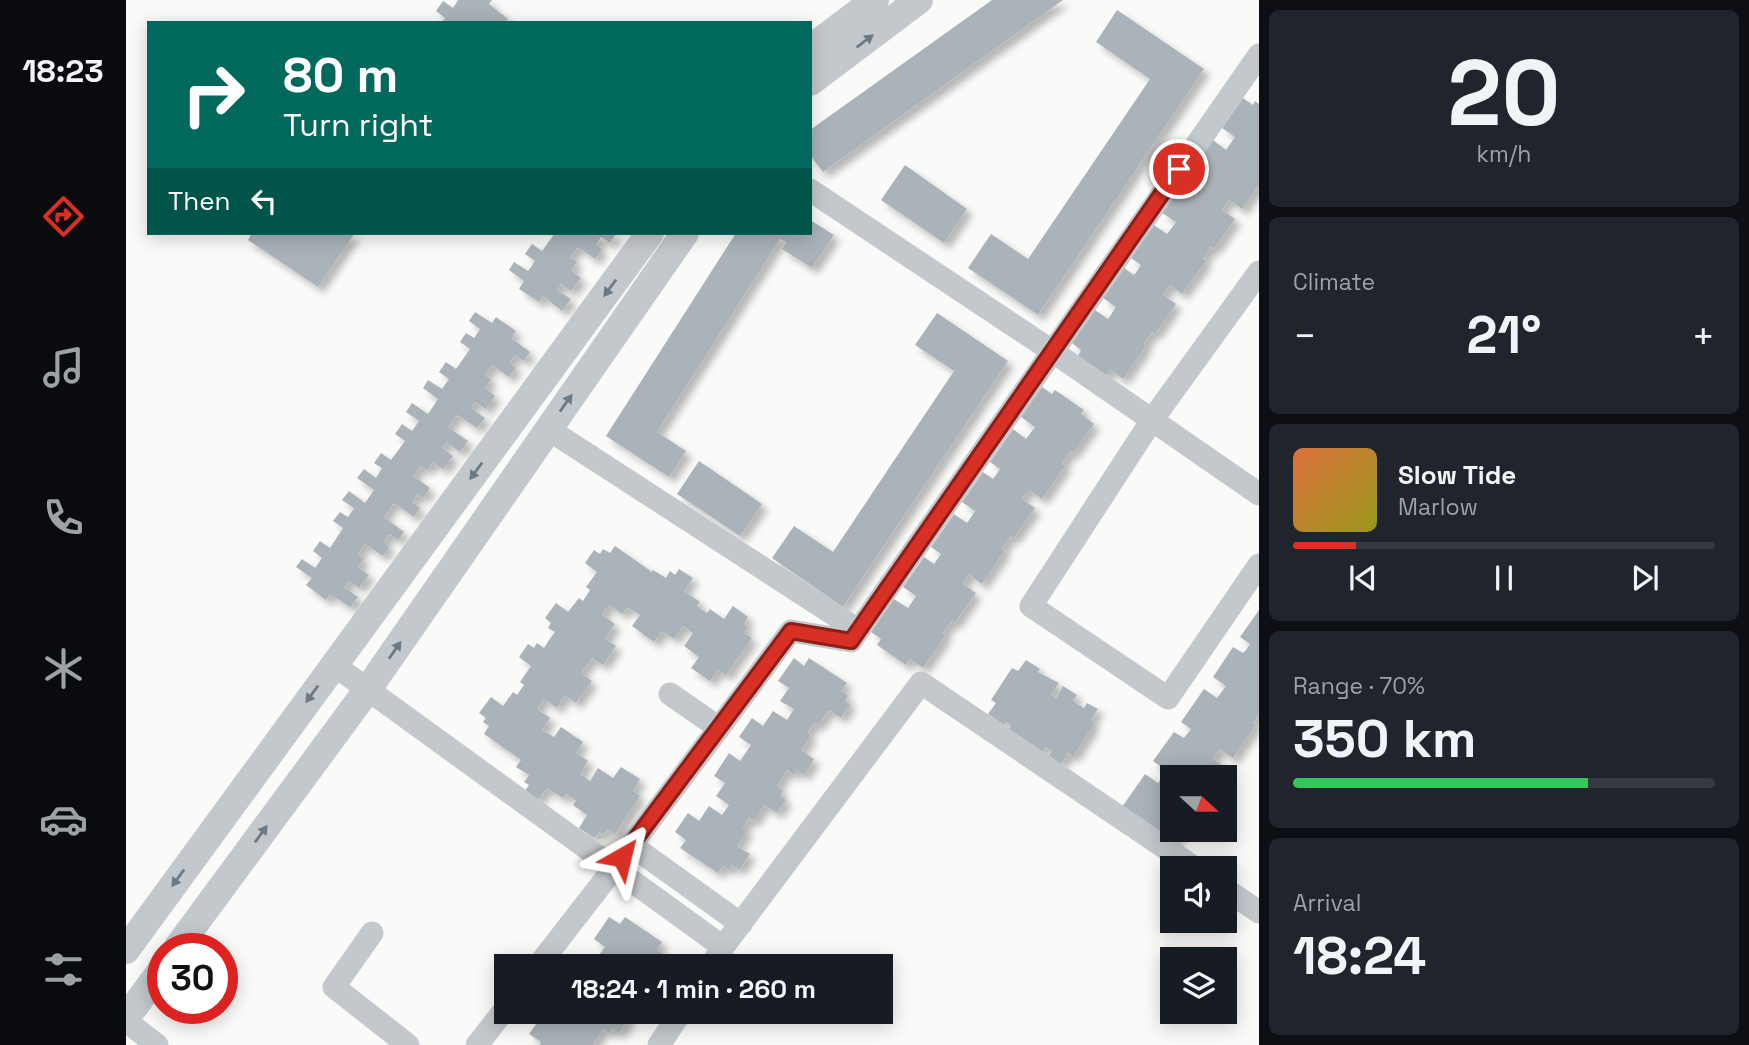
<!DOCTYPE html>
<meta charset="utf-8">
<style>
body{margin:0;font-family:"Space Grotesk",sans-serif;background:#20242c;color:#f1f3f6;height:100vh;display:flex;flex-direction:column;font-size:26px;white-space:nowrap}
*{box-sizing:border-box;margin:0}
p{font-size:23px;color:#9ea1a6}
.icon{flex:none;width:38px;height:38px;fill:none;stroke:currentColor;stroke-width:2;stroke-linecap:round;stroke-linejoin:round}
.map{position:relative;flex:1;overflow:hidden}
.side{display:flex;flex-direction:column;gap:10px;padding:10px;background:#0d0f14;width:490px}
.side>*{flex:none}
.top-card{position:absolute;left:21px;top:21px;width:665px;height:214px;border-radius:0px;box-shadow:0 4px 18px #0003;background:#00695c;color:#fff;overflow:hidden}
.needle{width:46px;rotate:111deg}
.tools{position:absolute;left:1034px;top:765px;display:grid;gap:14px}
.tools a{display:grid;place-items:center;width:77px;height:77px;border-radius:0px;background:#171b24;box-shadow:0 4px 18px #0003;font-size:35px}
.speed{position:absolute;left:21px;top:933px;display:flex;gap:14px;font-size:35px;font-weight:700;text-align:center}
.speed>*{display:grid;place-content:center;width:91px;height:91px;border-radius:50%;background:#171b24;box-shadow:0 4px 18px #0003;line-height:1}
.speed .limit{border:10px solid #d22;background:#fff;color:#111}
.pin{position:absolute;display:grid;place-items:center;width:60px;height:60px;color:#fff;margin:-30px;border:4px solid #fff;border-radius:50%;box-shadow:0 2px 7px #0007}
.me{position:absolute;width:77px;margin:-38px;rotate:37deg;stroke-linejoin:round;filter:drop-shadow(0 0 5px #0008)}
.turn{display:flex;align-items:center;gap:24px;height:147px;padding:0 21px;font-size:32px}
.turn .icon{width:91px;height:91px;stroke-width:2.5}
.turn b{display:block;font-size:49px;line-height:60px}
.then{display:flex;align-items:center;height:66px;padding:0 21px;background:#0003;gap:14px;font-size:26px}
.big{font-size:52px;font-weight:700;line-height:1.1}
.side .tile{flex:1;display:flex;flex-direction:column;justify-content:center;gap:10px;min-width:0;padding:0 24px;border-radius:10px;background:#20242c}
.side .dial{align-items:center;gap:0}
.dial b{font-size:91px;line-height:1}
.song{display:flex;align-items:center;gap:21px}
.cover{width:84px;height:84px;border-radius:10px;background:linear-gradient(135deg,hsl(20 70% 55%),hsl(60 70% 35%))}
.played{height:7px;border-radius:4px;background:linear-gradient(90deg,#d93025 15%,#363941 15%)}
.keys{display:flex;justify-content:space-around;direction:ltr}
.heat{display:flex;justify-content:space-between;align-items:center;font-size:38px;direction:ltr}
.charge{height:10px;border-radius:5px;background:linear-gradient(90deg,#34c759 70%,#363941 0)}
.trip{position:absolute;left:368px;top:954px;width:399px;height:70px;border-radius:0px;background:#171b24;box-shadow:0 4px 18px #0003;font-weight:700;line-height:70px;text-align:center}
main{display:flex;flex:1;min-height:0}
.tab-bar{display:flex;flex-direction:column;width:126px;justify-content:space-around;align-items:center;background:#090b0e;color:#9ea1a6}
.tab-bar .icon{width:49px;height:49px}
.tab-bar .selected{color:#d93025}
.tab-bar b{font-size:32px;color:#f1f3f6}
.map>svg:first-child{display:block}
.building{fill:#aab3b9;filter:url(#shadow)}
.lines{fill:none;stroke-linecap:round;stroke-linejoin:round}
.minor{stroke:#c3c8cc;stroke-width:23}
.tertiary{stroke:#c3c8cc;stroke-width:28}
.oneway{fill:#6a7a87}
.route-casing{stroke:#8d1f18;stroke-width:18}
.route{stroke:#d93025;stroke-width:12}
</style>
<main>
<nav class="tab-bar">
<b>18:23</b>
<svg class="icon selected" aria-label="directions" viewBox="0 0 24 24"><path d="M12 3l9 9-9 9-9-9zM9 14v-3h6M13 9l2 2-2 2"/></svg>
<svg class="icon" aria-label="music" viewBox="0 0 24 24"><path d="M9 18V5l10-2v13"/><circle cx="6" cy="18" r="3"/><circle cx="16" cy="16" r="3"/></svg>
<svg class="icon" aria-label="phone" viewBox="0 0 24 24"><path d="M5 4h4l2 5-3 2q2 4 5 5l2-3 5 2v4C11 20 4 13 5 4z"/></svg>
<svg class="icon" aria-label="climate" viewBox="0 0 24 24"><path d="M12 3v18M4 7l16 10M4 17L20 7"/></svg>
<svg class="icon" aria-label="car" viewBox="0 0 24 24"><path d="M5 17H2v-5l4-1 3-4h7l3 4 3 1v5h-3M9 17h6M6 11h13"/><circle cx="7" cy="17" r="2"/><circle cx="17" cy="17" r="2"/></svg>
<svg class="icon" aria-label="filters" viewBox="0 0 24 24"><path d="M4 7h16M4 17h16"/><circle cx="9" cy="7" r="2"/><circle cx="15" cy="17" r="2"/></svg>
</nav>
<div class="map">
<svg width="1133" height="1045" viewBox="0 0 1133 1045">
<defs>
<filter id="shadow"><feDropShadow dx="6" dy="6" stdDeviation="3.5" flood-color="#0004"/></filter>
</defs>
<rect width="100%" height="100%" fill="#fafaf8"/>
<path class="building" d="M332,0H366L363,4L382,19L379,23H365L361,20L359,23H316L319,18L310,11L317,1L327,8Z
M866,0H937L697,172L684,155V130Z
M991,10L1078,69L912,315L842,268L865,234L902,259L1024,79L970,42Z
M1117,98L1127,105L1129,101L1133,104V185L1116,209L1103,200L1096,210L1109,219L1088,249L1085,247L1077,259L1080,261L1056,294L1044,285L1037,295L1050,304L1029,334L1026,332L1018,344L1020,346L997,379L985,370L980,376L952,356L955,350L946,343L969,310L982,319L990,307L977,298L998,268L1008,275L1011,271L1015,265L1005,258L1028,225L1041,234L1050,222L1036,213L1057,183L1067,190L1074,180L1064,173L1087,140L1100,150L1109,137L1096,128Z
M779,165L841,209L818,243L755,200Z
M684,220L708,235L686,268L656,249L660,242L654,239L531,432L560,451L543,477L480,436L610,233H684Z
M126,233H229L192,287L122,240Z
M429,233H488L490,234L484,243L475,237L470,245L476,249L469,259L452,247L444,257L451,262L445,270L455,278L445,291L435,284L431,290L445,299L436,311L417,296L413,302L393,289L398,281L383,270L388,262L402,271L409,261L399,254L406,244L416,251Z
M349,312L366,323L370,317L390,331L385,338L404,352L398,361L389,355L384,363L390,368L383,377L366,365L359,375L365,380L359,388L369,396L360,409L349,402L345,408L359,418L351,428L331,415L322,427L342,441L334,452L320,442L316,448L327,456L317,469L307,462L301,470L295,466L287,476L304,488L297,498L292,494L286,502L294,508L288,517L268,503L258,517L278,532L272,540L263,534L258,542L263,547L257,556L239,544L232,554L238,559L232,567L243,575L233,588L223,581L218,587L232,597L224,607L204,594L200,600L180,585L186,578L170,567L176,559L189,568L196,558L187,551L194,541L204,548L217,528L207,521L214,512L222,517L228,508L216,500L223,491L239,503L248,490L231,478L238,469L250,478L256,468L248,463L255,453L265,460L279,441L269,434L276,424L286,431L293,421L280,412L286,403L302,414L312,399L297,388L302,380L316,389L323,379L313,372L320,362L330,369L344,349L334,342L340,333L348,338L354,329L343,321Z
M811,313L882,361L717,607L646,558L668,526L707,552L767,462L828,371L789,345Z
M916,387L926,394L929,390L958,410L955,414L968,424L947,453L944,451L936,464L939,466L916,499L903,490L898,495L896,499L909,508L888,538L885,536L876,548L879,550L856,584L843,574L837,584L850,593L829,623L826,621L817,633L820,635L797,668L784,659L780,665L751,645L755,639L745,632L768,599L782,608L790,596L777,587L798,557L808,564L815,554L805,547L828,514L841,523L849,511L836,502L857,472L867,479L870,475L874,469L864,462L887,429L900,439L909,427L895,417Z
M573,461L636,504L614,536L551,494Z
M489,546L526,572L527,570L540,578L544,571L549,575L553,569L567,578L558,591L574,602L571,606L581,613L584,609L598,619L607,606L622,617L618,624L622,627L618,633L626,638L600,675L592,670L584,681L565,668L573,657L558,646L567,633L557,626L548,639L536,631L528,642L506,626L514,615L501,607L496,614L483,605L476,615L489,624L479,639L490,646L477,665L466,658L455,673L466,681L450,703L439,695L431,708L418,699L411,709L424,718L416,730L428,737L435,727L457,742L450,753L462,761L454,774L464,781L472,768L487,778L495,767L514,779L507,791L514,796L489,834L482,829L477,835L473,832L468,838L453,828L461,815L447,805L450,801L440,794L437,798L421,788L412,800L399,791L403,785L398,782L403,775L390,767L395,760L358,734L363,726L357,722L360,718L353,713L365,697L377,706L387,692L391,695L398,685L394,682L405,666L393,657L402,644L408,648L411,643L418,648L423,640L429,632L422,628L425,623L419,618L430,603L442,612L453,598L457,601L464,590L460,587L471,572L459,563L468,550L474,554L477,549L484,553Z
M1133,610V714L1127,723L1130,725L1107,758L1094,749L1089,755L1087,759L1100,768L1093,777H1046V830H1057L1047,843L996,807L1019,774L1032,783L1041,771L1027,761L1048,732L1058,738L1065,729L1055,722L1078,689L1091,698L1100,686L1087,677L1107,647L1117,653L1120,650L1124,644L1114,637Z
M668,658L678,666L683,658L721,683L715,691L722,696L719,701L724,704L715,718L703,710L692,725L688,723L681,733L685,736L675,750L688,759L678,775L671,770L668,775L661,770L651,786L657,791L654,796L660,800L651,813L638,805L628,821L623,818L617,828L621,831L611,846L624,854L613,870L606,865L603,870L597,866L592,873L554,848L560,840L549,832L562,813L573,821L583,806L596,815L603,805L590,796L599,783L588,776L603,753L614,761L625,745L613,737L626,718L637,726L647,711L661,720L668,709L654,701L663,688L652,681Z
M900,660L914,669L912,672L933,683L925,695L930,698L937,686L951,695L947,701L958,708L961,703L972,709L965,720L968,724L947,757L942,753L935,764L923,756L926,751L920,747L916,753L882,730L885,726L880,722L878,725L862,714L870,703L865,700L886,668L892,671Z
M483,917L494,924L499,917L536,942L531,950L538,955L534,959L540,963L538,966H480L470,959L479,947L468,939Z
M419,1012L429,1019L435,1012H495L504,1018L493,1033L486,1029L483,1033L477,1029L467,1045H413L415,1042L403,1034Z"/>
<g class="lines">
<path class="minor" d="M684,190L926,351L1133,494
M1133,272L1026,420L905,606L1042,698L1133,565
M422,429L732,630
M208,665L488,868L412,966
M544,694L593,728L488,868L597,947
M593,728L665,631L725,641L1133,55
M505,845L615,924
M1099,889L1133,912
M246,933L208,987L282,1045
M585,966L597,947L795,683L1069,868
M0,1021L31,1045
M351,1045L380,1008
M533,1045L555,1012"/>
<path class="tertiary" d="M684,49L749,0
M684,82L793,0
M51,948L242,689L559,233
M0,950L524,233
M0,1018L37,968"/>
</g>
<defs><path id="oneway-solid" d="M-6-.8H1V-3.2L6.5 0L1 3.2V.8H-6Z" transform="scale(1.75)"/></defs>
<g class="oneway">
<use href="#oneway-solid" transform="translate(739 41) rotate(-37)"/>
<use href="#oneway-solid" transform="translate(484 288) rotate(126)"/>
<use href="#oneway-solid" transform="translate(440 403) rotate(-55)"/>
<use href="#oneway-solid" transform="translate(350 471) rotate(126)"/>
<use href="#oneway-solid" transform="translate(269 650) rotate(-55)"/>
<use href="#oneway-solid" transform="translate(186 694) rotate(126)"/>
<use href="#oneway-solid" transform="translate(135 834) rotate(-54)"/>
<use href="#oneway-solid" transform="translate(52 878) rotate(126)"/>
</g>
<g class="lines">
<defs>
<path id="route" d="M496,857L665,631L725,641L1053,169"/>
</defs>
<use href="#route" class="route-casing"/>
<use href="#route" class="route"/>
</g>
</svg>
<div class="tools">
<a><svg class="needle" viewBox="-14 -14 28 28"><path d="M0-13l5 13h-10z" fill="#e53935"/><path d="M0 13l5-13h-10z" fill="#9ea1a6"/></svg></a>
<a><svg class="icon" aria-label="sound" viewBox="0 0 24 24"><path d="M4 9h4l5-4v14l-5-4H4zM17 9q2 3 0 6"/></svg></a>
<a><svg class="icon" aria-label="layers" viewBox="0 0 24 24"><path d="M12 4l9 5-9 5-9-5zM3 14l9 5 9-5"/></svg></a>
</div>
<div class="speed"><div class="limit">30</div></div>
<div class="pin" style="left:1053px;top:169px;background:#d93025"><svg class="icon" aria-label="arrive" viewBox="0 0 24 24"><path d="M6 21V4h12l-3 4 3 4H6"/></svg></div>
<svg class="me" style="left:496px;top:857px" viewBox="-20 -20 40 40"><path d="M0-17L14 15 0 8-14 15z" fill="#d93025" stroke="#fff" stroke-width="4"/></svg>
<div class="trip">18:24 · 1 min · 260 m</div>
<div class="top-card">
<div class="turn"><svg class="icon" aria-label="right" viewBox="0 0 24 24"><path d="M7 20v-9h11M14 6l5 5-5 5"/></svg><div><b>80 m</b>Turn right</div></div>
<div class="then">Then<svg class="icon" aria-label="left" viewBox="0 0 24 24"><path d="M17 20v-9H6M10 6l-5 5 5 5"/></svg></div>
</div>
</div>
<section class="side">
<div class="tile dial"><b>20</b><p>km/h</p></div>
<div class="tile"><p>Climate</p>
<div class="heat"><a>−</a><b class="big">21°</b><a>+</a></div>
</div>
<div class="tile">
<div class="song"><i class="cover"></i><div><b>Slow Tide</b><p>Marlow</p></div></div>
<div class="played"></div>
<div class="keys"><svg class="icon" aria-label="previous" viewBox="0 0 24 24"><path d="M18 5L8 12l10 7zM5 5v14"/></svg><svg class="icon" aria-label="pause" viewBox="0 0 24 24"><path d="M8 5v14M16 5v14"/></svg><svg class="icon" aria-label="next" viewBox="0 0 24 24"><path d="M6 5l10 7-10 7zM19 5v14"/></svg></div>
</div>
<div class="tile"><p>Range · 70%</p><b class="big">350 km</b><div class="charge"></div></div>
<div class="tile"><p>Arrival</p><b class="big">18:24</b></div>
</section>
</main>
